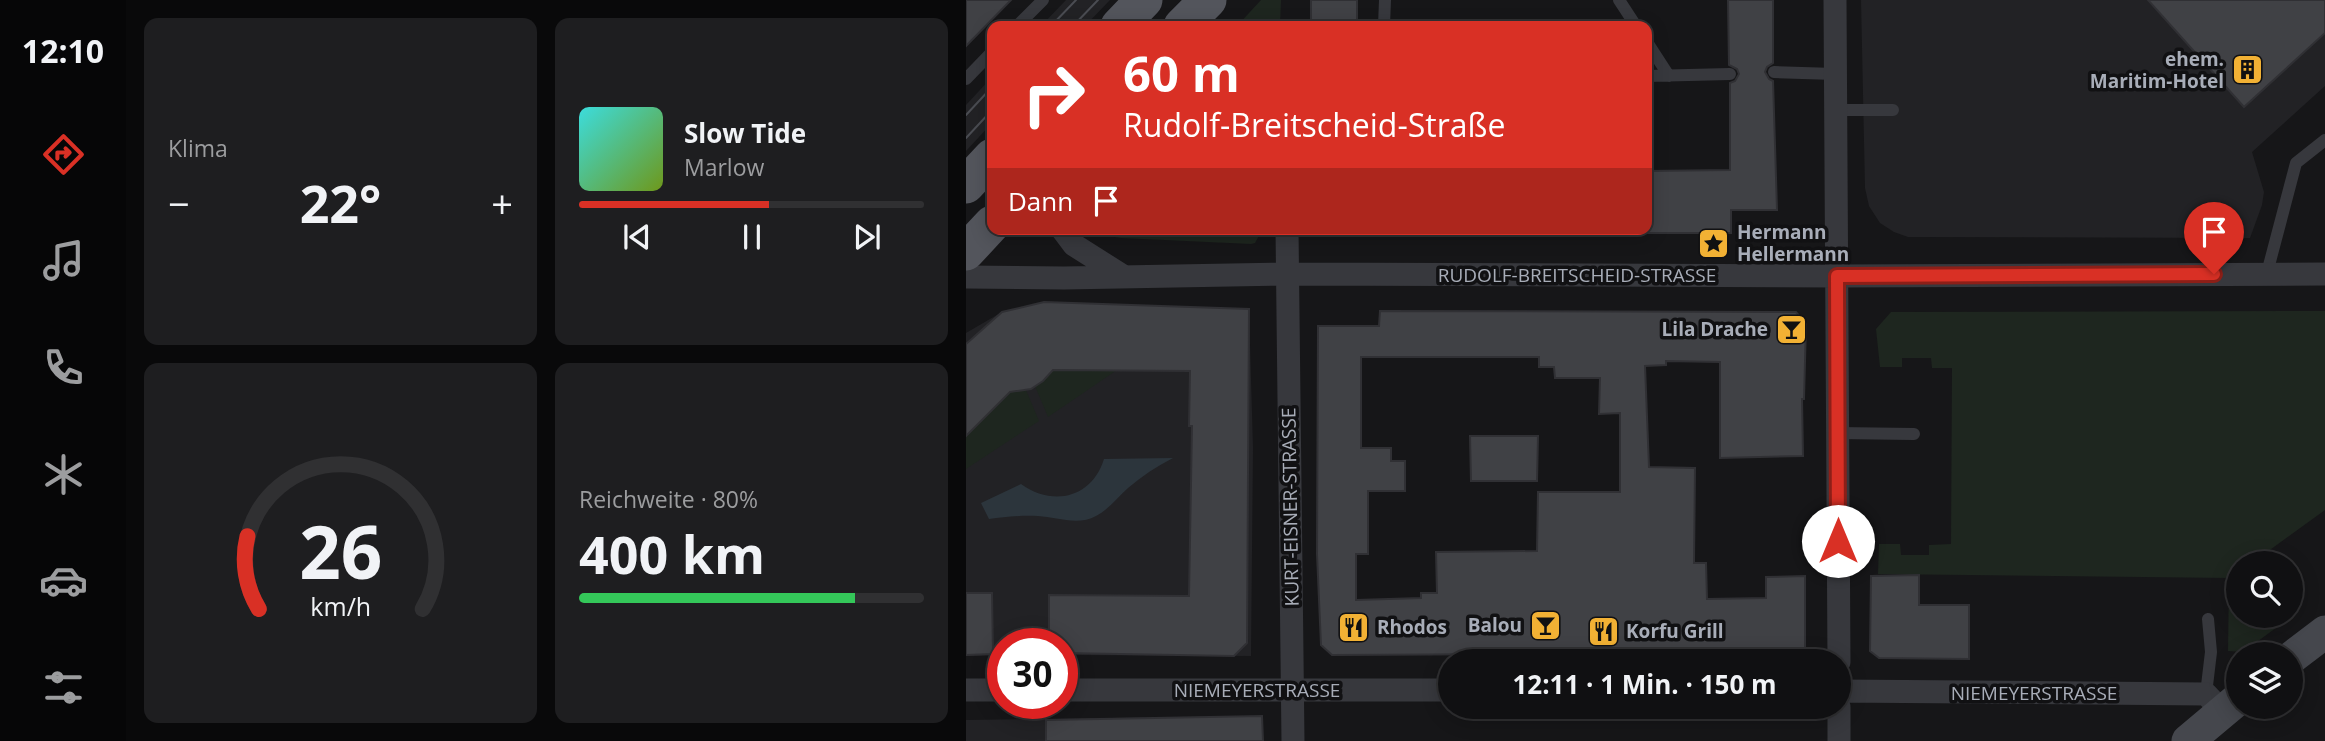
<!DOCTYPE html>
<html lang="de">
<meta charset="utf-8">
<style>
body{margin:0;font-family:"Open Sans",sans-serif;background:#1e1e20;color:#f1f3f6;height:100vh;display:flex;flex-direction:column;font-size:26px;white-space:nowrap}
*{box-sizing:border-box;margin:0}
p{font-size:23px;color:#9c9d9f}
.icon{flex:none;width:38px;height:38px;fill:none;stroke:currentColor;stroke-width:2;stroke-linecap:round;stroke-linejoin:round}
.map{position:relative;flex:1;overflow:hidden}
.side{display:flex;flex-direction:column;gap:18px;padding:18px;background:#09090a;width:840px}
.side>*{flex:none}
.hud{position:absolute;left:21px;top:21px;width:665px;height:214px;border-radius:14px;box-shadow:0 4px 18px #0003,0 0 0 2px #303032;background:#d93025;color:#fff;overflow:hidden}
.tools{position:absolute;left:1260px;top:551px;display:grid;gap:14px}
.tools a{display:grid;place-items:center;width:77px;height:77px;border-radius:50%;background:#101012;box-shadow:0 4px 18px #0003,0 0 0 2px #303032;font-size:35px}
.speed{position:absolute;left:21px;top:628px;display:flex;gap:14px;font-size:35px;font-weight:700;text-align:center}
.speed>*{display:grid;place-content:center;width:91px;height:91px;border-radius:50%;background:#101012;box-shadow:0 4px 18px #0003,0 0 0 2px #303032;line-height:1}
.speed .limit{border:10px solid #d22;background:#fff;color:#111}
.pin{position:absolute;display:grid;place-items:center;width:60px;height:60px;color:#fff;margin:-72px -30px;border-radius:50% 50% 50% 0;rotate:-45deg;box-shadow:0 0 7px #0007}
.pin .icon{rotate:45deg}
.me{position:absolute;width:77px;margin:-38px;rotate:0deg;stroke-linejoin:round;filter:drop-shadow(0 0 5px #0008)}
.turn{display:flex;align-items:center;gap:24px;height:147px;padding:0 21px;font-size:32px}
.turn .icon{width:91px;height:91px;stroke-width:2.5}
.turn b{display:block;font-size:49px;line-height:60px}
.then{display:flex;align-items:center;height:66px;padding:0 21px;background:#0003;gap:14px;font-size:26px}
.big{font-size:52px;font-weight:700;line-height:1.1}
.side .card{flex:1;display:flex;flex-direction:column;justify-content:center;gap:10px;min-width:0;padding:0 24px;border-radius:14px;background:#1e1e20}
.side .dial{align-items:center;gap:0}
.dial svg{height:182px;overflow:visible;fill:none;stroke:#303032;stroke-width:7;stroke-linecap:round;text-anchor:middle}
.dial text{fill:#f1f3f6;stroke:none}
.song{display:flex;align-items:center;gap:21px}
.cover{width:84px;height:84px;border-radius:10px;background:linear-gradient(135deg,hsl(180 70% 55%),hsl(80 70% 35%))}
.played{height:7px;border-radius:4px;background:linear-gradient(90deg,#d93025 55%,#303032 55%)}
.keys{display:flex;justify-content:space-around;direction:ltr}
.heat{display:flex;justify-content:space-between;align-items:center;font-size:38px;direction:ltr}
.charge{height:10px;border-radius:5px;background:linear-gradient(90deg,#34c759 80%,#303032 0)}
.side .tiles{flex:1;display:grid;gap:18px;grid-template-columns:repeat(2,1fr)}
.trip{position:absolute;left:472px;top:649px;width:413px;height:70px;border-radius:35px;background:#101012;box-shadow:0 4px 18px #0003,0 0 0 2px #303032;font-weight:700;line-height:70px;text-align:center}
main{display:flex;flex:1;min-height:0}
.tabs{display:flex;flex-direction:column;width:126px;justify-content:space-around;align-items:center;background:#060607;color:#9c9d9f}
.tabs .icon{width:49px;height:49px}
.tabs .current{color:#d93025}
.tabs b{font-size:32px;color:#f1f3f6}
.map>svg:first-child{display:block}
.built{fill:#222225}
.green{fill:#1e261f}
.water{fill:#2c353c}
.building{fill:#404145;stroke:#303034;stroke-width:2;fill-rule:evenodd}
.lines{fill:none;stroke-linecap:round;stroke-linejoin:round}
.lane{stroke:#37383d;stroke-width:12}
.street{stroke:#37383d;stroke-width:23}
.secondary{stroke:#45474d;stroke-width:33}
.primary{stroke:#53555c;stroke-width:37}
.tram{stroke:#4a4c52;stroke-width:2}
.route-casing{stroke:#8d1f18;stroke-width:18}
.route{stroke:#d93025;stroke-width:12}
.labels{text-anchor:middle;stroke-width:7;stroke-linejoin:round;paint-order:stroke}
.poi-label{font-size:19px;font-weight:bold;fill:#a8adb8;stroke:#111113;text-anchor:end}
.street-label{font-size:19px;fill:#a8adb8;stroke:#111113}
</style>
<main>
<nav class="tabs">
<b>12:10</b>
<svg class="icon current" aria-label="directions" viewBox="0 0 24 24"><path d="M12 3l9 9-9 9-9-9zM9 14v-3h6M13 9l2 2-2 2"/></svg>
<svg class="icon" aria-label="music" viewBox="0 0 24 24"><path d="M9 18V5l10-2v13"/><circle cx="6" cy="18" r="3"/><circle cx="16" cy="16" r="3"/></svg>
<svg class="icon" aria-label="phone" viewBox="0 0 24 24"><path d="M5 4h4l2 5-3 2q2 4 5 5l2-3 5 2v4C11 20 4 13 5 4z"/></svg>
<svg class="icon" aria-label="climate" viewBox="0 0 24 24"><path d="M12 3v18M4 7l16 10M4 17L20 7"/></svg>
<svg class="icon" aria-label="car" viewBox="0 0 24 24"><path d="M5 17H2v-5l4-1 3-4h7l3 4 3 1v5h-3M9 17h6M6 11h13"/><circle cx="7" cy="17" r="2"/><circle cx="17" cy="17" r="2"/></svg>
<svg class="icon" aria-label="filters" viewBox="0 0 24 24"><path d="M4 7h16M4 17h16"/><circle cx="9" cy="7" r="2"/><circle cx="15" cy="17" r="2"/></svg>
</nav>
<section class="side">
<div class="tiles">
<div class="card"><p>Klima</p>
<div class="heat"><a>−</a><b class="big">22°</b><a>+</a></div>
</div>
<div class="card">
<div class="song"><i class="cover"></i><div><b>Slow Tide</b><p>Marlow</p></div></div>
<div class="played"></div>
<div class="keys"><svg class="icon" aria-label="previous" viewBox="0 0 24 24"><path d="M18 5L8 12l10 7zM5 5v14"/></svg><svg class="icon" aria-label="pause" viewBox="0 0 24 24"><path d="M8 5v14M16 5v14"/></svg><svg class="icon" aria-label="next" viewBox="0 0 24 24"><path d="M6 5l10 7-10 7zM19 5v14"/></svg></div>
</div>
<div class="card dial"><svg viewBox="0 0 100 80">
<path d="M14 69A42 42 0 1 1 86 69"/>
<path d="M14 69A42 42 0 0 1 9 37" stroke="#d93025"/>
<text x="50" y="56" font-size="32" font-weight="700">26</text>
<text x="50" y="72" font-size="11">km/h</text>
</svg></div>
<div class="card"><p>Reichweite · 80%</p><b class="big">400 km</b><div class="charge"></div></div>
</div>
</section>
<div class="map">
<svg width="1359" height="741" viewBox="0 0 1359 741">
<rect width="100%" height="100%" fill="#161618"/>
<path class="built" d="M100,0H144L119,26H75Z
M895,0H1359V86L1286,152L1298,192L1296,205L1284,238L942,237L928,232L914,223L903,206L899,188Z
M26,77V123L0,151V105Z
M78,302L283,309L287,448L285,656L96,655V644H37V655L0,656V333L36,312Z
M296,716L297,741H0V720Z"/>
<path class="green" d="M295,0H315L314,26H271Z
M128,229L296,230L289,243L285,244L155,238L142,236Z
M1359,311V510L1286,563L1272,564V616H1308L1314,625L1277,652L1262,651L1263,578L912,574L913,544H934L935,555H963V545L985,544L986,368H966L965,358H936V367H914L910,329L925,312Z
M87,370H151L82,417L69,386L77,381Z
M60,390L73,421L0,469V436L44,392Z"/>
<path class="water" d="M207,458C191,466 176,476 162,488C152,497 142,510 130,516C112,526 90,517 72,516C55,515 39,517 23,519L15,503L55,484C87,507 126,498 138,459Z"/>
<path class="building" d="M0,0H45L0,46Z
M345,0H391V26H345Z
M762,0H807V63L801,67L799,72L803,79L807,81L811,210H765V233H681V171L764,170V83L769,81L773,74L771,69L763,65Z
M1182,0H1359V33L1278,107Z
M78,302L283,309L281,643L268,656L96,653V644H83V595L223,596L226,426H223L224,371L87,370L77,381L65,389L44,392L0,436V344L36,312Z
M414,311L830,312L840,324L838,399H836L837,456L754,458V362L700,361V365L679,366L683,467L729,468L728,563H740L741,599L800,598V577L839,576V658L572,657V654L366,655L355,645L351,554L352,326H413ZM395,357H573V367H588L589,378H634L633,414L654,413V492H572L571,551L470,552L471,593H455V598L390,600V554H402V491H439V461H425V448H395Z
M504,436H572L571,481H505Z
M953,575V605H1003V659L913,658L904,651L905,576Z
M0,593H26L27,654L0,655Z
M296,716L297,741H80V720Z"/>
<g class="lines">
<path class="lane" d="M653,0L670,26
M51,26L77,0
M418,26L419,0
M681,42L703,76
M808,72L869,74
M681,76L764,74
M0,79L26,52
M870,110H927
M1301,273L1330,163L1359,140
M871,433L948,434
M1240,694L1245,652L1242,619"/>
<path class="street" d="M869,0L873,662
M96,229L108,245L157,276
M321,229L327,741
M0,277L98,278L321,274L871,276L1359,274
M0,690H37
M96,690H485
M873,691L1240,694L1256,711
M873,707V741"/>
<path class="secondary" d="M1325,658L1359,632
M1222,741L1272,699"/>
<path class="primary" d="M153,26L178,0
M216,26L242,0
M0,185L26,157
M0,252L26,224"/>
<path class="tram" d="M85,26L110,0
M107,26L132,0
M0,115L26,87
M0,138L26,110"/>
</g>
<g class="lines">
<defs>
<path id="route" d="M872,541L871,276L1248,274"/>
</defs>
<use href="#route" class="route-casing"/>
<use href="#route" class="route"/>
</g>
<defs>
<symbol id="building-square" viewBox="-11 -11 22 22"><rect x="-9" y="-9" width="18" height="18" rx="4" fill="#f2b134" stroke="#111113"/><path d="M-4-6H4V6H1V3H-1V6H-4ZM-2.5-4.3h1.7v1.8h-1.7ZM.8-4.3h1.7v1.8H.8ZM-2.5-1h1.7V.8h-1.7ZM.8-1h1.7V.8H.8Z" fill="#111"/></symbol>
<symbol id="sight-square" viewBox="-11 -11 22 22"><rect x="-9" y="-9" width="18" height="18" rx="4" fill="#f2b134" stroke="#111113"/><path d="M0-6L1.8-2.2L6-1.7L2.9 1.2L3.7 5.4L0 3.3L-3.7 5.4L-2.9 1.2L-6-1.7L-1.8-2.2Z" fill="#111"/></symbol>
<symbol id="bar-square" viewBox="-11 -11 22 22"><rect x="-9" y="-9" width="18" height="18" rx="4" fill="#f2b134" stroke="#111113"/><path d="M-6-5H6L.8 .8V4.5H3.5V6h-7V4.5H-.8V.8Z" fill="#111"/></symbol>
<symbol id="restaurant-square" viewBox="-11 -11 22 22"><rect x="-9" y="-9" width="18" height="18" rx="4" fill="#f2b134" stroke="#111113"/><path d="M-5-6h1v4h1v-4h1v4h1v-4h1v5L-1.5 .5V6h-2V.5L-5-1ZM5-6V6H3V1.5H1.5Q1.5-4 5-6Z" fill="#111"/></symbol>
</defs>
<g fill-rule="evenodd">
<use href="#building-square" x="1264" y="52" width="35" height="35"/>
<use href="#sight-square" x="730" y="226" width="35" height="35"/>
<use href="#bar-square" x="808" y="312" width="35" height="35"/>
<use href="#bar-square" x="562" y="608" width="35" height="35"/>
<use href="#restaurant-square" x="370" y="610" width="35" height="35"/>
<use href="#restaurant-square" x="620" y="614" width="35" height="35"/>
</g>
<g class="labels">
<g class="poi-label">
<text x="1258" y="66">ehem.<tspan x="1258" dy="22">Maritim-Hotel</tspan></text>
<text x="771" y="239" text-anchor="start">Hermann<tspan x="771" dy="22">Hellermann</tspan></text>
<text x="802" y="336">Lila Drache</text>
<text x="556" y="632">Balou</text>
<text x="411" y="634" text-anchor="start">Rhodos</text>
<text x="660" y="638" text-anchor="start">Korfu Grill</text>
</g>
<g class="street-label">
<text x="611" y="282">RUDOLF-BREITSCHEID-STRASSE</text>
<text transform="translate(324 507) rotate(-91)" y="7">KURT-EISNER-STRASSE</text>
<text x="291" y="697">NIEMEYERSTRASSE</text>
<text x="1068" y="700">NIEMEYERSTRASSE</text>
</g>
</g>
</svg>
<div class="tools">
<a><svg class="icon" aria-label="search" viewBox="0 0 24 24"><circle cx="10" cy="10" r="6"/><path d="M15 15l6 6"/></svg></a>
<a><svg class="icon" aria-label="layers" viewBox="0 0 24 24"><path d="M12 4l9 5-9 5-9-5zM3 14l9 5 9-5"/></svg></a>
</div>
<div class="speed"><div class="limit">30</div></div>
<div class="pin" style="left:1248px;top:274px;background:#d93025"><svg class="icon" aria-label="arrive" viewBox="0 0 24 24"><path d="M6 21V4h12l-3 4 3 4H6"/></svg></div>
<svg class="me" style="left:872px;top:541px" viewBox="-20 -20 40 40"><circle r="19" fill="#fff"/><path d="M0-13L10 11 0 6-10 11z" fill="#d93025"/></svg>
<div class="trip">12:11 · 1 Min. · 150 m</div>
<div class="hud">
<div class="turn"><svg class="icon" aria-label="right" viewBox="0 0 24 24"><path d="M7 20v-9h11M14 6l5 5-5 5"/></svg><div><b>60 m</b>Rudolf-Breitscheid-Straße</div></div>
<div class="then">Dann<svg class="icon" aria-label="arrive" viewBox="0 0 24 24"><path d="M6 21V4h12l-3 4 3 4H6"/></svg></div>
</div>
</div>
</main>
